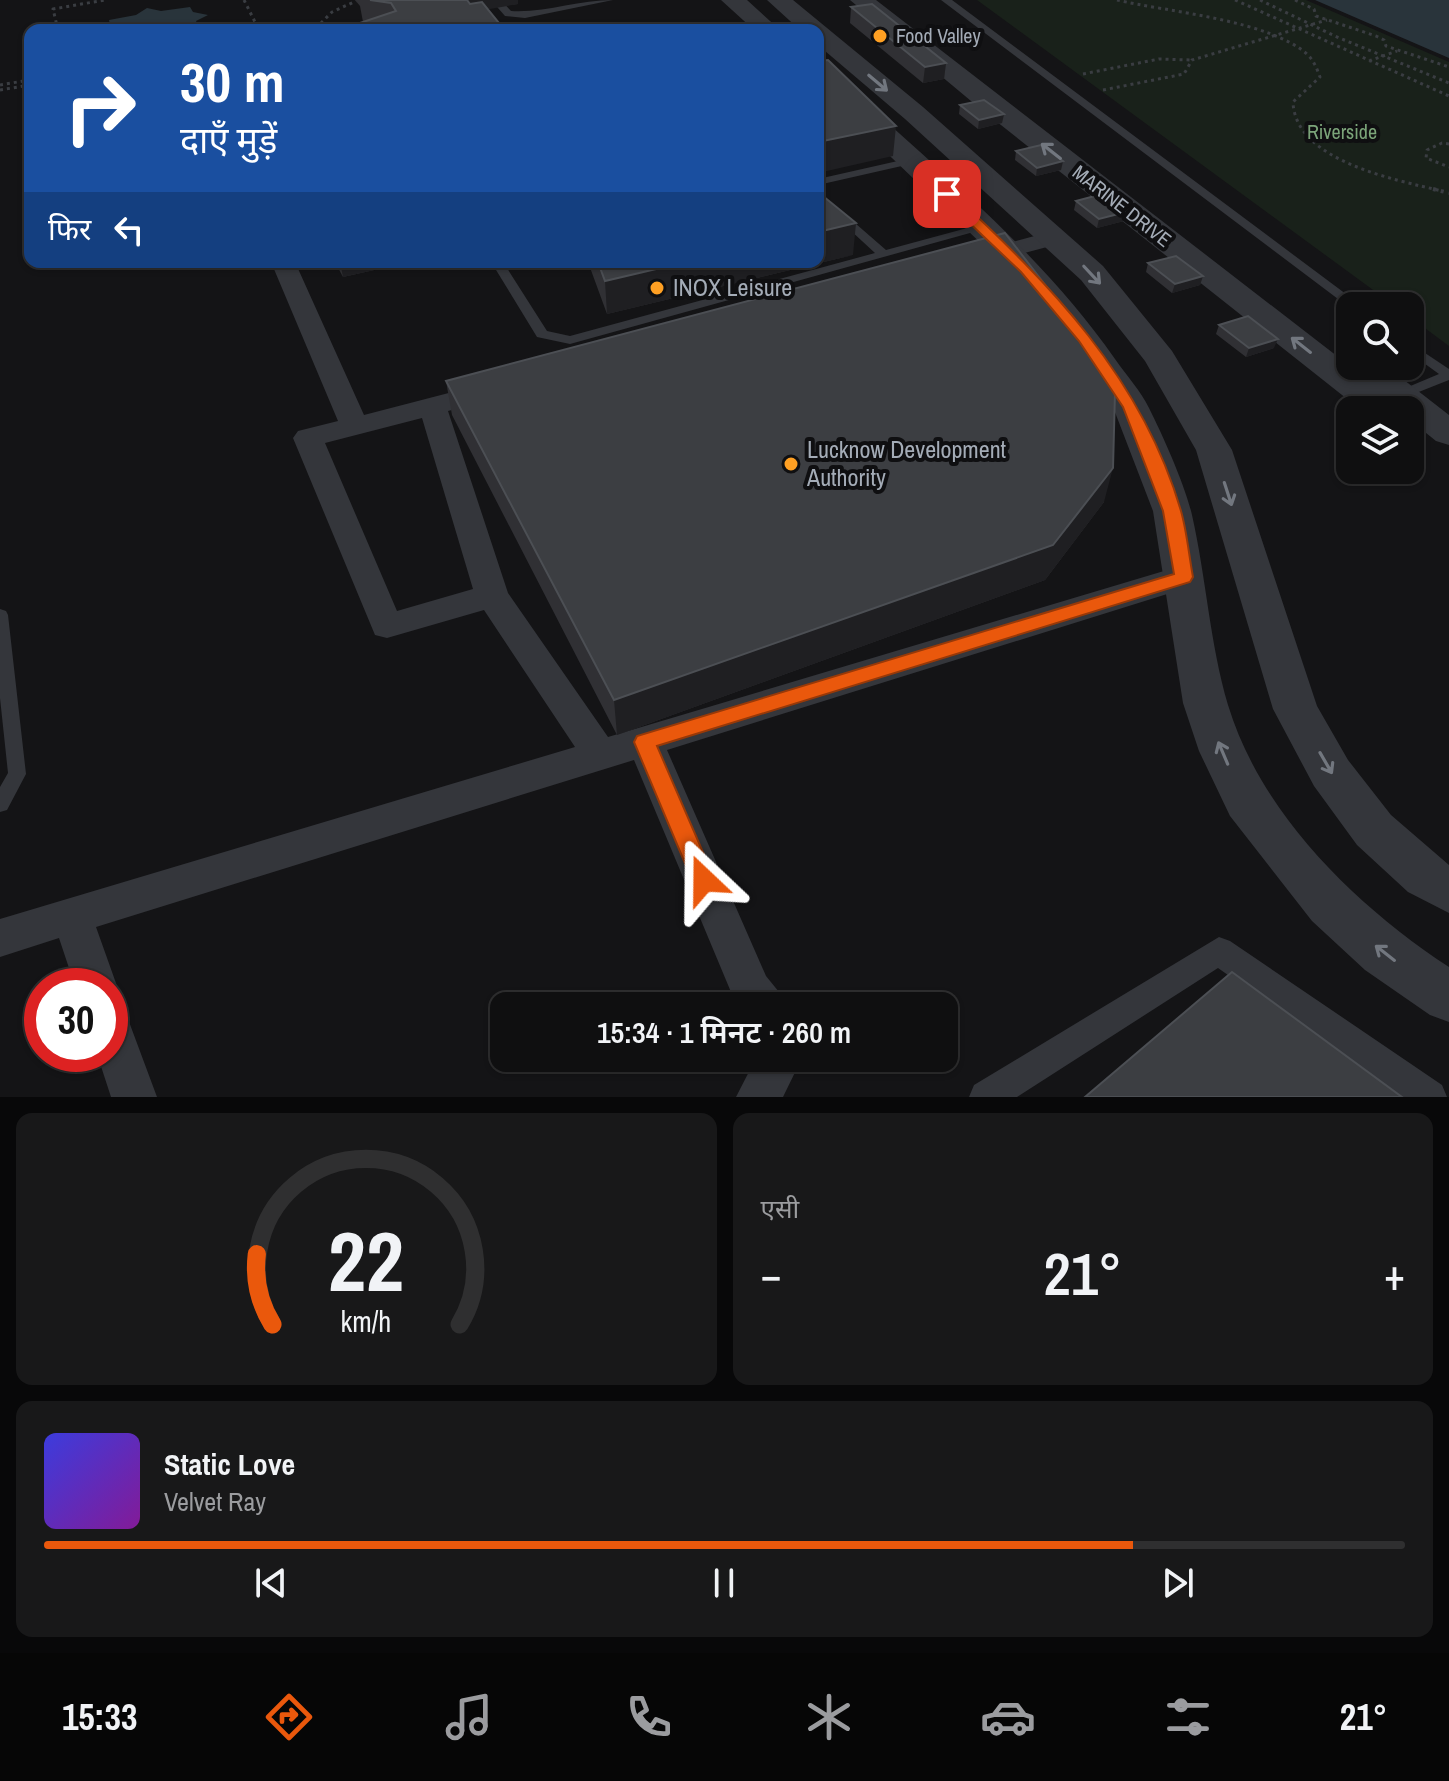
<!DOCTYPE html>
<html lang="hi">
<meta charset="utf-8">
<style>
body{margin:0;font-family:"Archivo Narrow","Noto Sans Devanagari",sans-serif;background:#181819;color:#f1f3f6;height:100vh;display:flex;flex-direction:column;font-size:30px;white-space:nowrap}
*{box-sizing:border-box;margin:0}
p{font-size:26px;color:#9b9c9f}
.icon{flex:none;width:44px;height:44px;fill:none;stroke:currentColor;stroke-width:2;stroke-linecap:round;stroke-linejoin:round}
.map{position:relative;height:1097px;overflow:hidden}
.sheet{display:flex;flex-direction:column;gap:16px;padding:16px;background:#080809;flex:1}
.sheet>*{flex:none}
.top-card{position:absolute;left:24px;top:24px;width:800px;height:244px;border-radius:16px;box-shadow:0 2px 6px #0004,0 0 0 2px #2f2f30;background:#1a4fa0;color:#fff;overflow:hidden}
.buttons{position:absolute;left:1336px;top:292px;display:grid;gap:16px}
.buttons a{display:grid;place-items:center;width:88px;height:88px;border-radius:16px;background:#0f0f10;box-shadow:0 2px 6px #0004,0 0 0 2px #2f2f30;font-size:40px}
.speed{position:absolute;left:24px;top:968px;display:flex;gap:16px;font-size:40px;font-weight:700;text-align:center}
.speed>*{display:grid;place-content:center;width:104px;height:104px;border-radius:50%;background:#0f0f10;box-shadow:0 2px 6px #0004,0 0 0 2px #2f2f30;line-height:1}
.speed .limit{border:12px solid #d22;background:#fff;color:#111}
.pin{position:absolute;display:grid;place-items:center;width:68px;height:68px;color:#fff;margin:-34px;border-radius:16px;box-shadow:0 4px 12px #0006}
.me{position:absolute;width:88px;margin:-44px;rotate:337deg;stroke-linejoin:round;filter:drop-shadow(0 0 6px #0008)}
.turn{display:flex;align-items:center;gap:28px;height:168px;padding:0 24px;font-size:36px}
.turn .icon{width:104px;height:104px;stroke-width:2.5}
.turn b{display:block;font-size:56px;line-height:68px}
.then{display:flex;align-items:center;height:76px;padding:0 24px;background:#0003;gap:16px;font-size:30px}
.big{font-size:60px;font-weight:600;line-height:1.1}
.sheet .tile{flex:1;display:flex;flex-direction:column;justify-content:center;gap:12px;min-width:0;padding:0 28px;border-radius:16px;background:#181819}
.sheet .dial{align-items:center;gap:0}
.dial svg{height:208px;overflow:visible;fill:none;stroke:#2f2f30;stroke-width:7;stroke-linecap:round;text-anchor:middle}
.dial text{fill:#f1f3f6;stroke:none}
.song{display:flex;align-items:center;gap:24px}
.cover{width:96px;height:96px;border-radius:12px;background:linear-gradient(135deg,hsl(240 70% 55%),hsl(290 70% 35%))}
.played{height:8px;border-radius:4px;background:linear-gradient(90deg,#ea580c 80%,#2f2f30 80%)}
.keys{display:flex;justify-content:space-around;direction:ltr}
.heat{display:flex;justify-content:space-between;align-items:center;font-size:44px;direction:ltr}
.sheet .tiles{flex:1;display:grid;gap:16px;grid-template-columns:1fr 1fr}
.tile:last-child{grid-column:span 2}
.trip{position:absolute;left:490px;top:992px;width:468px;height:80px;border-radius:16px;background:#0f0f10;box-shadow:0 2px 6px #0004,0 0 0 2px #2f2f30;font-weight:600;line-height:80px;text-align:center}
.tab-bar{display:flex;height:128px;justify-content:space-around;align-items:center;background:#060606;color:#9b9c9f}
.tab-bar .icon{width:56px;height:56px}
.tab-bar .on{color:#ea580c}
.tab-bar b{font-size:36px;color:#f1f3f6}
.map>svg:first-child{display:block}
.green{fill:#19211a}
.water{fill:#29343b}
.lines{fill:none;stroke-linecap:round;stroke-linejoin:round}
.path-far1{stroke:#3a3d42;stroke-width:3;stroke-dasharray:3 4;stroke-linecap:butt}
.path{stroke:#3a3d42;stroke-width:4;stroke-dasharray:3 5;stroke-linecap:butt}
.service{fill:#34363b;fill-rule:evenodd}
.pedestrian{fill:#34363b;fill-rule:evenodd}
.minor{fill:#34363b;fill-rule:evenodd}
.tertiary{fill:#34363b;fill-rule:evenodd}
.wall{fill:#303034}
.shaded-wall{fill:#1f1f22}
.building{fill:#3c3e42;stroke:#4c4f54;stroke-width:2}
.oneway{stroke:#72777f}
.route{fill:#ea580c;stroke:#983908;stroke-width:2}
.poi-dot{fill:#ffa023;stroke:#0f0f11;stroke-width:3}
.labels{text-anchor:middle;stroke-width:8;stroke-linejoin:round;paint-order:stroke}
.far-poi-label{font-size:20px;fill:#a4acb7;stroke:#0f0f11;text-anchor:start}
.far-park-label{font-size:20px;fill:#7ba479;stroke:#0f0f11}
.far-street-label{font-size:20px;fill:#a4acb7;stroke:#0f0f11}
.poi-label{font-size:24px;fill:#a4acb7;stroke:#0f0f11;text-anchor:start}
</style>
<div class="map">
<svg width="1449" height="1097" viewBox="0 0 1449 1097">
<rect width="100%" height="100%" fill="#141416"/>
<path class="green" d="M977,0H1306L1449,62V346L1410,317V306H1395Z"/>
<path class="water" d="M1315,0H1449V58Z
M190,7L193,12L208,15L196,21L198,26L175,30H97L110,25L109,20L136,15L147,8L161,11Z"/>
<g class="lines">
<path class="path-far1" d="M244,0L259,30
M1117,0C1168,12 1270,20 1308,55C1314,61 1317,69 1320,77L1293,102C1295,161 1396,180 1442,191
M1235,0L1449,96
M1260,0L1337,37L1449,83
M1295,0L1314,9L1316,16L1376,36L1384,40L1386,46L1449,67
M58,30L53,9L105,0
M323,30L321,23L332,12L356,1
M1369,61L1397,51
M1083,74L1159,59L1191,60
M0,85L29,80L30,84
M0,90L30,85
M1103,90L1184,74L1192,60L1327,20
M1449,144L1442,143L1427,150L1426,158L1449,167"/>
<path class="path" d="M1433,189L1449,193"/>
<path class="service" d="M491,0H501L511,11C545,13 578,0 613,0L525,18L505,16Z
M941,0H952L1362,306H1350V308Z
M911,158L917,161L915,163L818,185V179Z
M840,210L886,250L982,224L988,228L570,344L537,337L493,265L494,262H506L505,265L547,331L570,336L875,253L836,217L834,214Z
M1410,343L1449,369V380L1401,399L1396,398L1394,395L1396,392L1439,374L1410,353Z
M0,609L6,611L8,615L26,774L7,810L0,812V787L8,773L0,698Z"/>
<path class="pedestrian" d="M1219,937L1230,941L1442,1085L1447,1097H1401L1218,968L1017,1097H969L974,1085Z"/>
<path class="minor" d="M1053,231L1062,233L1065,238L1062,243L980,265L971,263L968,258L971,253Z
M271,262H295L364,415L491,382L501,385L505,391L501,397L448,411L508,593L608,737L1184,565L1196,569L1200,577L1196,585L667,750L766,976L779,992L786,1006L736,1004L634,760L96,927L117,986L110,1000V986H75L59,938L0,957V919L575,747L484,610L387,638L375,635L293,438L298,431L338,421ZM422,418L473,589L397,611L325,443Z
M110,1005L125,1011L157,1097H111L97,1054H110Z
M756,1058H802L783,1097H736Z"/>
<path class="tertiary" d="M721,0H747L780,30H754Z
M767,0H793L923,107L1103,266L1172,351L1232,450L1317,706L1348,760L1391,815L1449,865V913L1408,892L1357,845L1314,786L1273,709L1196,450L1145,361L1081,280L905,119L818,45V30H800Z
M850,0H876L1355,370L1357,366H1386L1449,415V445L1436,441L1410,420V410H1361L977,106Z
M818,65L827,68C926,160 1037,247 1115,359C1126,375 1141,391 1149,408C1163,436 1185,485 1192,515C1206,577 1210,644 1228,705C1261,814 1356,906 1449,967V1022L1430,1015L1365,970L1312,921L1230,816L1199,751L1183,703L1153,511L1113,407L1071,344L1015,276L818,87Z"/>
</g>
<path class="wall" d="M355,0H518V4L357,24L363,22L360,6Z
M851,7L946,63L944,79L923,83L850,23Z
M960,105L1004,114L1002,123L978,129L959,114Z
M1016,151L1063,161L1061,170L1036,176L1015,160Z
M1076,201L1124,221L1097,228L1074,210Z
M853,255L607,314L588,262H818Z
M335,262H410L343,277Z
M1148,263L1203,276L1200,285L1172,293L1146,272Z
M1219,325L1274,348L1246,357L1216,334Z
M446,381L1104,502L1045,580L617,735L452,415Z"/>
<path class="shaded-wall" d="M447,0H518V4L450,16Z
M499,23V30H461L460,29Z
M946,63L944,79L923,83L925,67Z
M1004,114L1002,123L978,129L979,120Z
M896,126L893,156L818,173V142Z
M1063,161L1061,170L1036,176L1037,168Z
M1126,212L1124,221L1097,228L1099,219Z
M856,223L853,255L607,314L605,281L686,262H818V232Z
M340,262H410L343,277Z
M1203,276L1200,285L1172,293L1175,284Z
M1278,339L1274,348L1246,357L1249,348Z
M1113,468L1104,502L1045,580L617,735L614,700Z"/>
<path class="building" d="M370,0H467L470,4L482,2L499,23L460,29L461,30H322L357,24L396,11L391,3Z
M872,4L946,63L925,67L851,7Z
M828,60L896,126L818,142V61Z
M984,100L1004,114L979,120L960,105Z
M1041,145L1063,161L1037,168L1016,151Z
M818,192L856,223L818,232Z
M1102,194L1126,212L1099,219L1076,201Z
M1005,233L1070,317L1115,392L1113,468L1053,545L614,700L446,381Z
M1176,256L1203,276L1175,284L1148,263Z
M598,262H686L605,281Z
M1248,316L1278,339L1249,348L1219,325Z
M1232,972L1402,1097H1085Z"/>
<defs><path id="oneway-shaft" d="M-6 0H5M1.5-3L5.5 0L1.5 3" fill="none" stroke-width="1.6" stroke-linecap="round" stroke-linejoin="round" transform="scale(2)"/></defs>
<g class="oneway">
<use href="#oneway-shaft" transform="translate(878 83) rotate(40)"/>
<use href="#oneway-shaft" transform="translate(1051 151) rotate(-142)"/>
<use href="#oneway-shaft" transform="translate(1092 275) rotate(47)"/>
<use href="#oneway-shaft" transform="translate(1301 345) rotate(-142)"/>
<use href="#oneway-shaft" transform="translate(1228 494) rotate(72)"/>
<use href="#oneway-shaft" transform="translate(1223 753) rotate(-113)"/>
<use href="#oneway-shaft" transform="translate(1326 763) rotate(60)"/>
<use href="#oneway-shaft" transform="translate(1385 953) rotate(-142)"/>
</g>
<path class="route" d="M942,192H951C1050,284 1142,377 1181,511C1187,532 1189,556 1193,577L1190,582L657,746L715,880L712,887L704,890L696,887L692,880L634,742L637,736L1174,574L1163,511L1123,407L1079,341L1021,272L942,197Z"/>
<g class="poi-dot">
<circle cx="880" cy="36" r="8"/>
<circle cx="657" cy="288" r="8"/>
<circle cx="791" cy="464" r="8"/>
</g>
<g class="labels">
<g class="far-poi-label">
<text x="896" y="43">Food Valley</text>
</g>
<g class="far-park-label">
<text x="1342" y="139">Riverside</text>
</g>
<g class="far-street-label">
<text transform="translate(1122 206) rotate(38)" y="7">MARINE DRIVE</text>
</g>
<g class="poi-label">
<text x="673" y="296">INOX Leisure</text>
<text x="807" y="458">Lucknow Development<tspan x="807" dy="28">Authority</tspan></text>
</g>
</g>
</svg>
<div class="buttons">
<a><svg class="icon" aria-label="search" viewBox="0 0 24 24"><circle cx="10" cy="10" r="6"/><path d="M15 15l6 6"/></svg></a>
<a><svg class="icon" aria-label="layers" viewBox="0 0 24 24"><path d="M12 4l9 5-9 5-9-5zM3 14l9 5 9-5"/></svg></a>
</div>
<div class="speed"><div class="limit">30</div></div>
<div class="pin" style="left:947px;top:194px;background:#d93025"><svg class="icon" aria-label="arrive" viewBox="0 0 24 24"><path d="M6 21V4h12l-3 4 3 4H6"/></svg></div>
<svg class="me" style="left:704px;top:880px" viewBox="-20 -20 40 40"><path d="M0-17L14 15 0 8-14 15z" fill="#ea580c" stroke="#fff" stroke-width="4"/></svg>
<div class="trip">15:34 · 1 मिनट · 260 m</div>
<div class="top-card">
<div class="turn"><svg class="icon" aria-label="right" viewBox="0 0 24 24"><path d="M7 20v-9h11M14 6l5 5-5 5"/></svg><div><b>30 m</b>दाएँ मुड़ें</div></div>
<div class="then">फिर<svg class="icon" aria-label="left" viewBox="0 0 24 24"><path d="M17 20v-9H6M10 6l-5 5 5 5"/></svg></div>
</div>
</div>
<section class="sheet">
<div class="tiles">
<div class="tile dial"><svg viewBox="0 0 100 80">
<path d="M14 69A42 42 0 1 1 86 69"/>
<path d="M14 69A42 42 0 0 1 8 42" stroke="#ea580c"/>
<text x="50" y="56" font-size="32" font-weight="700">22</text>
<text x="50" y="72" font-size="11">km/h</text>
</svg></div>
<div class="tile"><p>एसी</p>
<div class="heat"><a>−</a><b class="big">21°</b><a>+</a></div>
</div>
<div class="tile">
<div class="song"><i class="cover"></i><div><b>Static Love</b><p>Velvet Ray</p></div></div>
<div class="played"></div>
<div class="keys"><svg class="icon" aria-label="previous" viewBox="0 0 24 24"><path d="M18 5L8 12l10 7zM5 5v14"/></svg><svg class="icon" aria-label="pause" viewBox="0 0 24 24"><path d="M8 5v14M16 5v14"/></svg><svg class="icon" aria-label="next" viewBox="0 0 24 24"><path d="M6 5l10 7-10 7zM19 5v14"/></svg></div>
</div>
</div>
</section>
<nav class="tab-bar">
<b>15:33</b>
<svg class="icon on" aria-label="directions" viewBox="0 0 24 24"><path d="M12 3l9 9-9 9-9-9zM9 14v-3h6M13 9l2 2-2 2"/></svg>
<svg class="icon" aria-label="music" viewBox="0 0 24 24"><path d="M9 18V5l10-2v13"/><circle cx="6" cy="18" r="3"/><circle cx="16" cy="16" r="3"/></svg>
<svg class="icon" aria-label="phone" viewBox="0 0 24 24"><path d="M5 4h4l2 5-3 2q2 4 5 5l2-3 5 2v4C11 20 4 13 5 4z"/></svg>
<svg class="icon" aria-label="climate" viewBox="0 0 24 24"><path d="M12 3v18M4 7l16 10M4 17L20 7"/></svg>
<svg class="icon" aria-label="car" viewBox="0 0 24 24"><path d="M5 17H2v-5l4-1 3-4h7l3 4 3 1v5h-3M9 17h6M6 11h13"/><circle cx="7" cy="17" r="2"/><circle cx="17" cy="17" r="2"/></svg>
<svg class="icon" aria-label="filters" viewBox="0 0 24 24"><path d="M4 7h16M4 17h16"/><circle cx="9" cy="7" r="2"/><circle cx="15" cy="17" r="2"/></svg>
<b>21°</b>
</nav>
